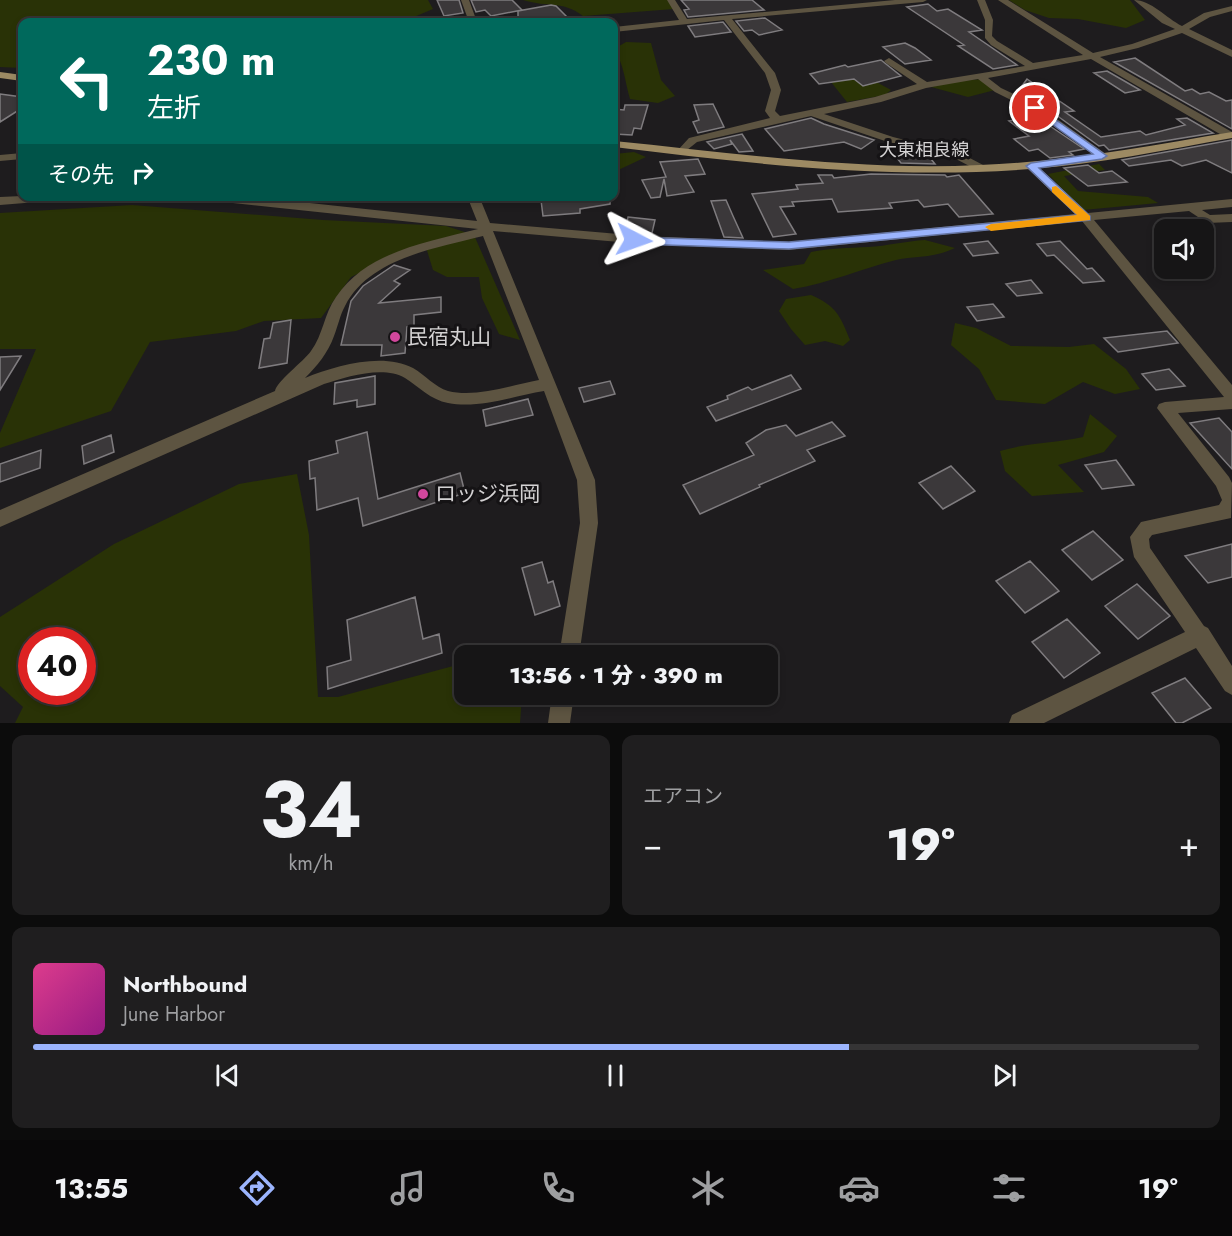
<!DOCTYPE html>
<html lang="ja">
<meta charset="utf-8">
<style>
body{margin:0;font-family:Jost,"Noto Sans JP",sans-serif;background:#1f1e1f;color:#f1f3f6;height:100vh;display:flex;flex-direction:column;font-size:22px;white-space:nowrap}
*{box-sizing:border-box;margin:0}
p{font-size:20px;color:#9e9fa1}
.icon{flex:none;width:33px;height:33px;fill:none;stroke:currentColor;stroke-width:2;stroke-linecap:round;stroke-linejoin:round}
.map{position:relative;height:723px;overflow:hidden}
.sheet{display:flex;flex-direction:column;gap:12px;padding:12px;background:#0c0c0c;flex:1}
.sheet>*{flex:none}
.banner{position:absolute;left:18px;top:18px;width:600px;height:183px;border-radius:12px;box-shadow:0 3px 9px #0003,0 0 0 2px #353435;background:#00695c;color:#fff;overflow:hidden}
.controls{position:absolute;left:1154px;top:219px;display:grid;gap:12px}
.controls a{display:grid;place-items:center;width:60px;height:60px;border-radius:12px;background:#161516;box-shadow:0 3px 9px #0003,0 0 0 2px #353435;font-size:30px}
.speed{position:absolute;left:18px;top:627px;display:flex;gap:12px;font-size:30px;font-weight:700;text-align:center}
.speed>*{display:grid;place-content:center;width:78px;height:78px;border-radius:50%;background:#161516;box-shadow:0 3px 9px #0003,0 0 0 2px #353435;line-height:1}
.speed .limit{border:9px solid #d22;background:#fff;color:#111}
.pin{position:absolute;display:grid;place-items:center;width:51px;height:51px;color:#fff;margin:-26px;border:3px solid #fff;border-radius:50%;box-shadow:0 2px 6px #0007}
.me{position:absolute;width:66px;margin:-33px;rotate:94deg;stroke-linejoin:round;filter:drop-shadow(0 0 4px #0008)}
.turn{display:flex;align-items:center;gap:21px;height:126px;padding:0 30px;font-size:27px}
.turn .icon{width:78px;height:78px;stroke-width:2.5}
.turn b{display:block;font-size:42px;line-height:51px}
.then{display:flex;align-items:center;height:57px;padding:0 30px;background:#0003;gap:12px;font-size:22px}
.big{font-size:45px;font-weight:800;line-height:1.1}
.sheet .widget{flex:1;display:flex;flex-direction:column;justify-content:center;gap:9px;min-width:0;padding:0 21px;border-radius:12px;background:#1f1e1f}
.sheet .dial{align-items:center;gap:0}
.dial b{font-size:78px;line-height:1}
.song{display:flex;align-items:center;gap:18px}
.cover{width:72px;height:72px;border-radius:9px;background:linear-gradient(135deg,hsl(330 70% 55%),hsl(310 70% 35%))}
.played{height:6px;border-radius:3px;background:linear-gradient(90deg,#9bb4fd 70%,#353435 70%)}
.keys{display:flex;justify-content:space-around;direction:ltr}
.heat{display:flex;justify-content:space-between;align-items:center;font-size:33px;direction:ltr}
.sheet .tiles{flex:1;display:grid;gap:12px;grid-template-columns:1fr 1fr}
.widget:last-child{grid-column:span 2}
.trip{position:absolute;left:454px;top:645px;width:324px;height:60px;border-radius:12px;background:#161516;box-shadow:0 3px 9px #0003,0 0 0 2px #353435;font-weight:800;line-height:60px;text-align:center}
.dock{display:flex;height:96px;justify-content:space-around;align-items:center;background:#090809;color:#9e9fa1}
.dock .icon{width:42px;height:42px}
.dock .selected{color:#9bb4fd}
.dock b{font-size:27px;color:#f1f3f6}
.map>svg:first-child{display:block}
.green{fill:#293206;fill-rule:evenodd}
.building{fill:#3b383a;stroke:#7f7c7f;stroke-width:1.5}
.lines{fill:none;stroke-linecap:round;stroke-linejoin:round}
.minor{fill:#5d5441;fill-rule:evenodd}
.major{fill:#9d8a63;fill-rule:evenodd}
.route{fill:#9bb4fd;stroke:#6575a4;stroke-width:1.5}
.slow{fill:#f59e0b}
.hotel-dot{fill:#d1479c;stroke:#151315;stroke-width:2}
.labels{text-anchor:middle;stroke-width:6;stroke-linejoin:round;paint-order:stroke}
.far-street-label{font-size:18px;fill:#d4d2d3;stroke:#151315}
.poi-label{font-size:21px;fill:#d4d2d3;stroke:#151315;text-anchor:start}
</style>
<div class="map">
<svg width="1232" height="723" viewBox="0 0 1232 723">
<rect width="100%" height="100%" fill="#1e1c1e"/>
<path class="green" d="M0,0H428L433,9L402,22H22V68L0,67Z
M523,0H671L674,9L583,16C562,0 549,8 523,0Z
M1009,0H1130L1145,20L1126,28L1078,19L1049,18L1025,10Z
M626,42L651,43L661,80L675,96L658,103L630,99C625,82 624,64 614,49Z
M858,72L891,90L885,95L847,102L827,77Z
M982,79L995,90L968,97L931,87L951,82Z
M634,152L646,157L614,172V154Z
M1099,164L1105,170L1064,176L1078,191L1148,197L1158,203L1083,210L1048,174Z
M132,205L323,220L446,226L474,235L520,340L499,334L482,298L479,277H447L433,270L425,244L403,251L351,277L321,318L264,321L236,331L150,342L111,411L0,448V433L36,349H0V213Z
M925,240L955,248C931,259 919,255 896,260C861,269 829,283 793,289L763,270L804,264L811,252C830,248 848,248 868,247C887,246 906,241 925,240Z
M811,295C836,306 840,315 850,340L843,346L825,341L805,345L791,329L779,311L786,299Z
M955,323L976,328L1011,346L1069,347L1094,344L1126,369L1140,389L1115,394L1083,382L1045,404L996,400L979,369L951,345Z
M1090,414L1117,436L1104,452L1058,465L1084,492L1032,496L1005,471L1000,451C1027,443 1055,443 1083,437Z
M297,474L309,535L318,697H338L457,665L465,667V694L522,695L520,723H15L23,707L0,686V617L114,544L239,484ZM32,640H82V692H32Z"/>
<path class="building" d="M437,0H459L463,13L444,16Z
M471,0H512L522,10L491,16L485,10L476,12Z
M681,0H752L764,10L688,17L684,10L689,9Z
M928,4L937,11L948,9L982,30L969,32L1017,65L993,69L958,46L964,45L907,7Z
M551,5L556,6L572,22H518V11Z
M765,18L782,30L759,35L752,30L744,31L736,21Z
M723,22L731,32L695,37L688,26Z
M905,43L915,48L931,60L905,64L883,47Z
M1135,58L1185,91L1192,89L1200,94L1209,92L1226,101L1232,100V129L1114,62Z
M881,60L901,76L863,86L854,79L819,84L810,74L845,65L848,67Z
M1107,71L1140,90L1125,93L1094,73Z
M1027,79L1074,111L1065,112L1101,137L1140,131L1146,135L1185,125L1177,119L1187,118L1213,133L1109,150L1104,145L1099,146L1052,112L1022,86Z
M0,94L22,97V108L0,122Z
M713,104L724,127L698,133L693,122L699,120L694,105Z
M625,105H648L641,129L634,128L632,135L614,134V109L624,110Z
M1035,116L1084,149L1069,152L1073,155L1050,158L1038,149L1029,151L1014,139L1029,136L1009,121Z
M811,118L824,124L874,140L861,149L844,142L784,151L765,129Z
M742,134L753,151L739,152L730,140L732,144L714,149L707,142Z
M1232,140V173L1206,160L1182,166L1171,160L1129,166L1122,160Z
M927,154L935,164L901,163L897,158Z
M698,159L705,174L685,176L694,192L667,196L664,179L660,197L651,198L642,180L666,177L660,162Z
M1088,165L1099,173L1112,171L1127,182L1088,186L1064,168Z
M871,174L945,175L947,177L959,175L993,214L959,217L948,204L924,207L918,200L889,203L892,208L838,212L832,199L792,202L794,206L780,207L796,234L773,237L752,194L798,189L796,185L823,183L818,175H832L834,178Z
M578,196H610V204L580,209V213L543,216L541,200Z
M726,200L733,216L743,238L724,237L711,201Z
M628,217L655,220L652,233L625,231Z
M988,241L998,253L973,256L964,244Z
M1060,241L1087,269L1092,268L1104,281L1083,283L1054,255L1047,256L1037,244Z
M394,265L410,270L394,281L400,284L379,303L441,297V312L414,315V326L407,327L405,353L381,356L382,345H341L351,301L363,286Z
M1031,280L1042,293L1017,296L1006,284Z
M993,304L1004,317L977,321L967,307Z
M291,320L287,363L259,368L264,339L270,338L273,323Z
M1167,331L1178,343L1118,352L1104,338Z
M21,356L0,390V357Z
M1169,369L1185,386L1156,390L1142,374Z
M791,375L801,389L716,421L707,407L728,399L727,396L748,387L752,390Z
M375,376V404L357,407V400L334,404L335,383Z
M610,381L615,394L584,402L579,388Z
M528,399L533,415L486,426L483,410Z
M1219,418L1232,432V469L1190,423Z
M832,422L845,436L807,450L815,461L759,485L760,487L700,514L683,485L754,455L746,443L766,430L786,425L796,436Z
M367,432L378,499L460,473L465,493L363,526L358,498L317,510L315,478L310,479L309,461L338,453L336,441Z
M111,435L114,452L84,464L82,446Z
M41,450L40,468L0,482V464Z
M1116,460L1134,485L1102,489L1085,465Z
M951,466L975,491L943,509L919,483Z
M1093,531L1123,560L1092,580L1062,550Z
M1232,544V577L1208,583L1185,556Z
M1030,561L1059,591L1025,613L996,581Z
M542,562L548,583L553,581L560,606L535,615L522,568Z
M1137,584L1170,616L1138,639L1105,606Z
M415,597L423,639L439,634L442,653L328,689L327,667L351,660L347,620Z
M1067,619L1100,653L1064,678L1032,642Z
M1185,678L1211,708L1182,723H1176L1152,693Z"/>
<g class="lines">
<path class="minor" d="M461,0H469L477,22H469Z
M667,0H675L687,19L895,0H927L923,2L732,19L775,73L781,90L775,111L780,116L875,97L917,84L886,63L884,61L889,58L927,82L1025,66L991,45L985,38V20L977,0H985L993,20L992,36L997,41L1033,63L1083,55L998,0H1008L1093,53L1132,44L1175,29L1162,23L1134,0C1151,0 1166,18 1182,26L1204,13L1232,6V11L1210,17L1189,29L1232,50V57L1182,33L1138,48L1100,57L1232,132V137H1225L1091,59L988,78L1001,88L1039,106L1106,154V158L1102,159L1031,110L995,92L978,79L926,88L881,102L824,114L893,137L964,155L985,166V170H977L956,159L885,141L811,116L697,142L682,154L677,151L689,138L770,118L765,111L771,90L765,73L724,20L614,32V27L679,20Z
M22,153V159L0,161V155Z
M1031,163L1035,164L1088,213L1232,199V207L1202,210L1210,215L1232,214V222L1207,223L1189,211L1094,220L1232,385V409L1178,413L1229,477L1232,483L1231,518L1152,535L1149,539L1150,548L1204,626L1208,628L1232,666V695L1225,691L1196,648L1044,723H1009L1012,715L1185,632L1134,557L1130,537L1141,522L1219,505L1222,500L1216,486L1157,408L1159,404L1165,402L1224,397L1082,221L789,250L642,244L493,231L595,480L598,523L579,656H559L580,523L577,480L544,391C514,396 479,409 448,403C431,400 419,387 405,378C383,365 346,377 324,384L0,527V510L275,391C276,382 303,362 311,351C323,335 324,314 336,297C367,251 428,242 478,229L205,200L199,196H245L477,221L467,196H479L490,223L642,236L789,242L1075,214L1027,168V164ZM483,236L539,380C512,385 476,398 448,391C435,387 425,375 413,368C382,352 335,366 305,378C317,366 328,353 334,336C338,326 340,315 345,306C369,258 437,248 483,236Z
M22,196H68L62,200L0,205V197Z
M552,694H574L570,723H548Z"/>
<path class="major" d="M0,72L22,75V81L0,78Z
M1232,132V138C1165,150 1098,164 1030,169C892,180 751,164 614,147V141C735,153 858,171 980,165C1065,162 1148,146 1232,132Z"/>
</g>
<path class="route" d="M1035,105L1107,156L1102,159L1039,168L1090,216V220L789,249L634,244L628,240L634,237L789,242L1077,215L1026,166L1031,163L1093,154L1032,110L1030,108Z"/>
<path class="slow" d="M1056,186L1090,216V220L991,231L985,227L991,224L1077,215L1052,192V187Z"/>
<g class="hotel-dot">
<circle cx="395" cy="337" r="6"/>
<circle cx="423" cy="494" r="6"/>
</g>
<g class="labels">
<g class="far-street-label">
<text x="924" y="156">大東相良線</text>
</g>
<g class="poi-label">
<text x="407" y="344">民宿丸山</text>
<text x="435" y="501">ロッジ浜岡</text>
</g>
</g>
</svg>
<div class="controls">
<a><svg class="icon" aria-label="sound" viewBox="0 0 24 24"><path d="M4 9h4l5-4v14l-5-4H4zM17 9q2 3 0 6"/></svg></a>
</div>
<div class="speed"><div class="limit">40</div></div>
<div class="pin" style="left:1035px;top:108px;background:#d93025"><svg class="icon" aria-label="arrive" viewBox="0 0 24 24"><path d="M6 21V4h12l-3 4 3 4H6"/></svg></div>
<svg class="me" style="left:634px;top:240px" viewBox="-20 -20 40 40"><path d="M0-17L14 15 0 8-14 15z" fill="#9bb4fd" stroke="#fff" stroke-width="4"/></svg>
<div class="trip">13:56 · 1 分 · 390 m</div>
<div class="banner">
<div class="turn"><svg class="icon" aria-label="left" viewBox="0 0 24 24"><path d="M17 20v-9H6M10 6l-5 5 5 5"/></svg><div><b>230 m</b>左折</div></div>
<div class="then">その先<svg class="icon" aria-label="right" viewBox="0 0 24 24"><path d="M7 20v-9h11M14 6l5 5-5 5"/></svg></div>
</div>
</div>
<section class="sheet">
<div class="tiles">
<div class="widget dial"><b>34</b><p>km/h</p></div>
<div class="widget"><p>エアコン</p>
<div class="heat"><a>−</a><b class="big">19°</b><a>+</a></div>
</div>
<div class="widget">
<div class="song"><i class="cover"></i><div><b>Northbound</b><p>June Harbor</p></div></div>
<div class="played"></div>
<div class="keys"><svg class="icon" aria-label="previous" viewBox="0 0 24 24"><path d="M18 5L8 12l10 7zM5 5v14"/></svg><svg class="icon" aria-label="pause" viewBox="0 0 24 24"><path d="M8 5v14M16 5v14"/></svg><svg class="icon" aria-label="next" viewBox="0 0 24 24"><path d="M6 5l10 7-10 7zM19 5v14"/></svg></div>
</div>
</div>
</section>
<nav class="dock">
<b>13:55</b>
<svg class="icon selected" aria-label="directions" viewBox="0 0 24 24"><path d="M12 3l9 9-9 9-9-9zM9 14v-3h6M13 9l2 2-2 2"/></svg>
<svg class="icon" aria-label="music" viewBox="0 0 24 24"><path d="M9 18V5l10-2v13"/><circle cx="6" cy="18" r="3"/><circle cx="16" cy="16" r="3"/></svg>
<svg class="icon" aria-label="phone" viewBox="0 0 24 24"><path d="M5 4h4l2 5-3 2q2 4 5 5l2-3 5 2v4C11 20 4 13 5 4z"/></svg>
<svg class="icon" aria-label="climate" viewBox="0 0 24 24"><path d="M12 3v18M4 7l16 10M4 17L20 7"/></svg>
<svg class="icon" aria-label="car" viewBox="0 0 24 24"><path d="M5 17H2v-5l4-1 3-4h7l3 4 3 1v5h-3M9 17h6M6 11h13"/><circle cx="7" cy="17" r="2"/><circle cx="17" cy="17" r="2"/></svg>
<svg class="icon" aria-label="filters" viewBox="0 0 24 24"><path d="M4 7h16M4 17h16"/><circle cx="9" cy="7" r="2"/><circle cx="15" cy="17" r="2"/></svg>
<b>19°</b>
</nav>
